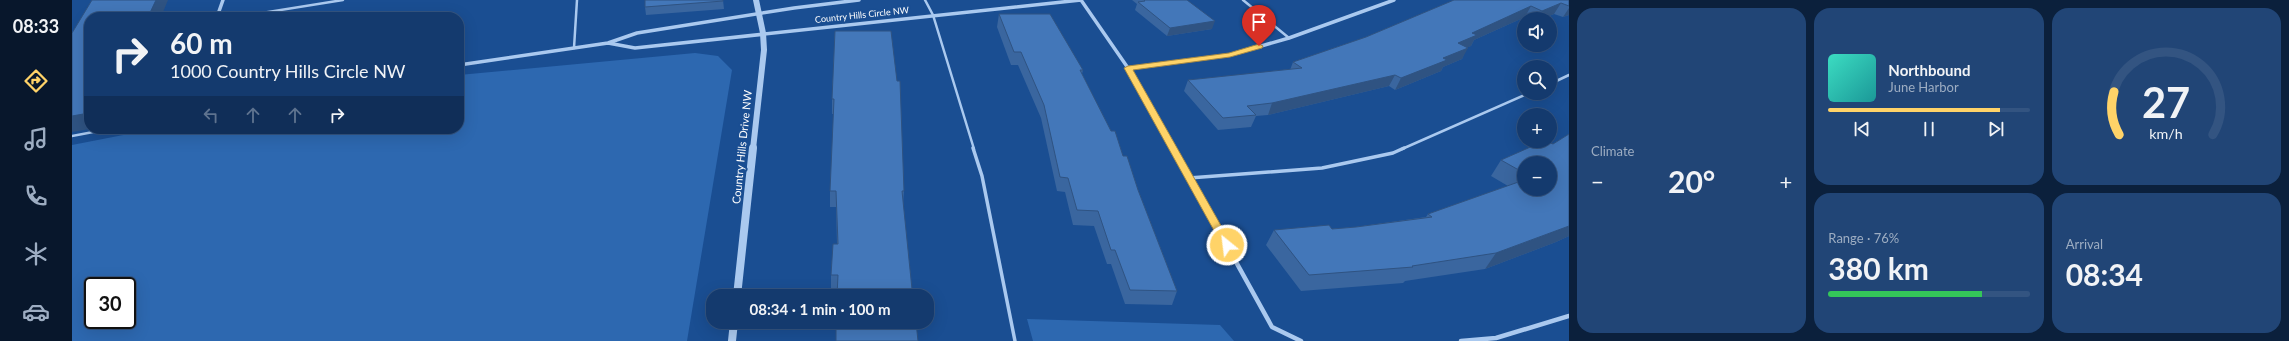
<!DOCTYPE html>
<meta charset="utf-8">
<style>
body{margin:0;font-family:Lato,sans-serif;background:#214576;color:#f1f3f6;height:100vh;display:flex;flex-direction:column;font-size:15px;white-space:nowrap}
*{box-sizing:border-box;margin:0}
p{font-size:13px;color:#9dadc2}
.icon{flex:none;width:22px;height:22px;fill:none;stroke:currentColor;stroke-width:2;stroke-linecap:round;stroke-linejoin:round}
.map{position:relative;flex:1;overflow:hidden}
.panel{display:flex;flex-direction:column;gap:8px;padding:8px;background:#0b203c;width:720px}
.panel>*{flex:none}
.top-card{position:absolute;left:12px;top:12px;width:380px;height:122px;border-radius:16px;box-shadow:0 4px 16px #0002,0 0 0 1px #335481;background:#143a6e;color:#f1f3f6;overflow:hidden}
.controls{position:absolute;left:1445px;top:12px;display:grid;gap:8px}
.controls a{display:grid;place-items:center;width:40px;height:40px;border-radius:50%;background:#143a6e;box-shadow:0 4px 16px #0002,0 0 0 1px #335481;font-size:20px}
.speed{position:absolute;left:12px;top:277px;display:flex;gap:8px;font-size:20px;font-weight:700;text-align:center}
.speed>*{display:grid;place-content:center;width:52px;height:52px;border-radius:50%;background:#143a6e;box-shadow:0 4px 16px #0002,0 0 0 1px #335481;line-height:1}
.speed .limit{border:2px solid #111;border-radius:6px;background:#fff;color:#111}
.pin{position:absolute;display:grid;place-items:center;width:34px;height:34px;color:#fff;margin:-41px -17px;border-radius:50% 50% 50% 0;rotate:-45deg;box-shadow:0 0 4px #0007}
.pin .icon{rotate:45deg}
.me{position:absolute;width:44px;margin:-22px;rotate:331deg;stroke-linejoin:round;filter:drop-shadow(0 0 3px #0008)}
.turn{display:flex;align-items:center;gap:14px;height:84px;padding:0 20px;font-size:18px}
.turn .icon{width:52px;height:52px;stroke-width:2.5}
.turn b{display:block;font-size:28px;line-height:34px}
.lanes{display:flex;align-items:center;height:38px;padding:0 20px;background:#0003;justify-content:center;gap:20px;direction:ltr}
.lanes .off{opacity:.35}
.big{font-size:30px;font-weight:700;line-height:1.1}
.panel .tile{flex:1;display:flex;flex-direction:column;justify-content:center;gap:6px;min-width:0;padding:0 14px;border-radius:16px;background:#214576}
.panel .dial{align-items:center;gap:0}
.dial svg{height:104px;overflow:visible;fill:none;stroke:#335481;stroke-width:7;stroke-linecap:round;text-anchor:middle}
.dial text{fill:#f1f3f6;stroke:none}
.song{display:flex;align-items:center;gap:12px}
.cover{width:48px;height:48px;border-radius:6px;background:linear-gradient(135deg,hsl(170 70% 55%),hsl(180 70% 35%))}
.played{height:4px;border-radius:2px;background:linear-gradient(90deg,#ffd368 85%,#335481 85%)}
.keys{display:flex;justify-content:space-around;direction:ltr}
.heat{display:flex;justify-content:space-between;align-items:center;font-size:22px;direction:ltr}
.charge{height:6px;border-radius:3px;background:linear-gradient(90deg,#34c759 76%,#335481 0)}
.panel .tiles{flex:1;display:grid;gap:8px;grid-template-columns:repeat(3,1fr)}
.tile:first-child{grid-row:span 2}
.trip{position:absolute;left:634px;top:289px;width:228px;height:40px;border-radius:16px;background:#143a6e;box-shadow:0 4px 16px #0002,0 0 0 1px #335481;font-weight:700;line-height:40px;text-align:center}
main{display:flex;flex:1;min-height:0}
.menu{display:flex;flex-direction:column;width:72px;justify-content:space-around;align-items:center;background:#08172c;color:#9dadc2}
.menu .icon{width:28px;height:28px}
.menu .active{color:#ffd368}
.menu b{font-size:18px;color:#f1f3f6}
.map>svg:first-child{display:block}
.green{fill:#2d68b0;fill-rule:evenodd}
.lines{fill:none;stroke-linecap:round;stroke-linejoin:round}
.service-far1{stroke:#aac9ef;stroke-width:2.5}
.service{stroke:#aac9ef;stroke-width:3.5}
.minor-far1{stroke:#aac9ef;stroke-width:3.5}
.minor{stroke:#aac9ef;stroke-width:4.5}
.tertiary-far1{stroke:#aac9ef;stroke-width:6}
.tertiary{stroke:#aac9ef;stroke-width:8}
.wall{fill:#3a669f;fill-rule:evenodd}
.shaded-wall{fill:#2f5382}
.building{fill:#4377b9;stroke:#2f5382}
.route{fill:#ffd368;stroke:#a68944}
.labels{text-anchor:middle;stroke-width:4;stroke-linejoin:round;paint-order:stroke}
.far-street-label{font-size:9px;fill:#fff;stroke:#1a4e92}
.street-label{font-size:11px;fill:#fff;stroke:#1a4e92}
</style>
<main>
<nav class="menu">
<b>08:33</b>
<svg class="icon active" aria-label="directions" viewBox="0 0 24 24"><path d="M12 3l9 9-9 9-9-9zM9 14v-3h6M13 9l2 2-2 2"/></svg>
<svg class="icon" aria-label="music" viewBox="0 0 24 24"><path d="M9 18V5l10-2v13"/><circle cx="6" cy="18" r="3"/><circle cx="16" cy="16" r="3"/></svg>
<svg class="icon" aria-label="phone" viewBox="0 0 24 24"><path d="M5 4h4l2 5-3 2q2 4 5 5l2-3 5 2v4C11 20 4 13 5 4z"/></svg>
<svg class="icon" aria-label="climate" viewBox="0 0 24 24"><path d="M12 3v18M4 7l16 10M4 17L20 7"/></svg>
<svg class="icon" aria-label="car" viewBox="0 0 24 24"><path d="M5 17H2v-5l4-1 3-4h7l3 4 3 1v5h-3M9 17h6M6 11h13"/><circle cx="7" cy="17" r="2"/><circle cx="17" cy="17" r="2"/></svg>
</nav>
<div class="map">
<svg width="1497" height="341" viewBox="0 0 1497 341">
<rect width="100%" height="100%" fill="#1a4e92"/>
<path class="green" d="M623,53L646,56L660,70L615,341H0V145L82,129H387V75ZM21,286H55V320H21Z
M955,319L1148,325L1162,341H961Z"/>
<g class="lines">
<path class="service-far1" d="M853,0L861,15L902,149
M1171,0L1217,38
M165,17L271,0
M502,48L505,0
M1478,84L1497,75
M0,136L37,129
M1330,149L1457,93"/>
<path class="service" d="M901,148L910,176L943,341
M1117,178L1250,168L1321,153L1332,148"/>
<path class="minor-far1" d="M1009,0L1056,68L1101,149
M145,17L151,0
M536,43L563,48L1009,0
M387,65L536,43L565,33L722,8L787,0
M1056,68L1158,55L1217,38L1322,0"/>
<path class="minor" d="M1101,148L1200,327L1229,341
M1389,341L1424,338L1497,316"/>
<path class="tertiary-far1" d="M681,149L692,50L691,33L684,0"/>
<path class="tertiary" d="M665,296L681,148
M660,341L662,322"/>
</g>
<path class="wall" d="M651,0L652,9L574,15L573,7Z
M1060,0H1115L1140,29L1095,36L1063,10L1065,4Z
M1382,0H1497V15L1491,17L1482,14L1470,19H1458L1453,17L1402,40L1399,46L1395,47L1390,59L1371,67L1369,71L1323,90L1317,86L1196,115L1184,116L1179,127L1146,130L1112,91L1116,80L1218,70L1221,62L1294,37Z
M927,14L1011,70L1010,74L1051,156L1066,190L1105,291L1100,305L1053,304L1039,264H1035L1022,226L1001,225L993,192L985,191L969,118L946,65H939L925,27Z
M763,31L832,191L831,204L765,291H759V275L765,244L764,207H758V191L762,114H760V99Z
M1497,134V236L1484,242L1413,269L1333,281L1331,283L1229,291L1194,245L1202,230L1260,229L1284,227L1354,217L1356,214L1436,186L1419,176L1429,160L1481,144ZM1452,163L1478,189H1452Z"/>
<path class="shaded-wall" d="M84,0H96L89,17H76Z
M1489,3L1482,14L1470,19H1465L1470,11Z
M1459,6L1453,17L1402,40L1399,46L1380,54L1386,43L1400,33Z
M1497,8V15L1491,17Z
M1143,21L1140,29L1095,36L1098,28Z
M1396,48L1390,59L1371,67L1369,71L1323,90L1329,78L1371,58Z
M1323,75L1317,86L1196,115L1200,103Z
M17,113V129H18L0,132V116Z
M1497,226V236L1484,242L1413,269L1424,253Z"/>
<path class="building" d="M20,0H84L76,17H17V113L0,116V33Z
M573,0H651V1L573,7Z
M1072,0H1115L1143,21L1098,28L1066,2L1073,1Z
M1382,0H1497V6L1489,3L1470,11L1459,6L1400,33L1405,35L1386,43L1396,48L1371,58L1375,60L1329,78L1323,75L1200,103L1175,106L1184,115L1151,118L1116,80L1230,68L1221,62L1294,37Z
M927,14H978L1011,70H1008L1039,131H1043L1051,156H1055L1066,190L1105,291L1058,290L1043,250H1039L1026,211L1005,210L996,178L988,177L972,105L949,52H942Z
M763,31H819L825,81H828L832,191H830L840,289H842V296H765L766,275H759L761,244H766L764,191H758L762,99H760Z
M1497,134V226L1424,253L1340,266L1341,267L1237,275L1202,230L1257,225L1260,229L1284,227L1360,217L1356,214L1452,180V189H1478V163H1452V173L1429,160L1472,141H1474L1481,144Z
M764,322H844L846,341H764Z"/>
<path class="route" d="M1187,44L1191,46L1190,48L1158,57L1061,70L1160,245L1155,249L1150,245L1052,68L1056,66L1157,53Z"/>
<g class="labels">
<g class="far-street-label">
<text transform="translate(790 15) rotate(-6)" y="3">Country Hills Circle NW</text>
</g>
<g class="street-label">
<text transform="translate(670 147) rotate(-84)" y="4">Country Hills Drive NW</text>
</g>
</g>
</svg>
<div class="controls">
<a><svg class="icon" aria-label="sound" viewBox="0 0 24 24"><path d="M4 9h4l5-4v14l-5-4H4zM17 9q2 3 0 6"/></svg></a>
<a><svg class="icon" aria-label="search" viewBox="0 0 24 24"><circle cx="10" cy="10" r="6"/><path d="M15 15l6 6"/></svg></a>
<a>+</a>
<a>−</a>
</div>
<div class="speed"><div class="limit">30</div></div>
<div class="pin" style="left:1187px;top:46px;background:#d93025"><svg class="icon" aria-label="arrive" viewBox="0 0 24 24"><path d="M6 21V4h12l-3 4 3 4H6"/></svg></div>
<svg class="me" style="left:1155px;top:245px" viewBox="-20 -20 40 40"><circle r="17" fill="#ffd368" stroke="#fff" stroke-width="3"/><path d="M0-11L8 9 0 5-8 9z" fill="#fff"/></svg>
<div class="trip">08:34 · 1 min · 100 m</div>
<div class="top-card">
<div class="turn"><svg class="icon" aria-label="right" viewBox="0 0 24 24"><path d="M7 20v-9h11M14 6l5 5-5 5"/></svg><div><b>60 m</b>1000 Country Hills Circle NW</div></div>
<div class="lanes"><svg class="icon off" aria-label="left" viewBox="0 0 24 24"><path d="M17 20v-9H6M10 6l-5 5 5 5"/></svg><svg class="icon off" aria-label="ahead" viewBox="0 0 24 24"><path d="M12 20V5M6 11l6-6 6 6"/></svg><svg class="icon off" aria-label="ahead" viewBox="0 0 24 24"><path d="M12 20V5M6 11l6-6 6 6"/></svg><svg class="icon" aria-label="right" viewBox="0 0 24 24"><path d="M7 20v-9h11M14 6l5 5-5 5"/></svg></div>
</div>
</div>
<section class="panel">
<div class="tiles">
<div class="tile"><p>Climate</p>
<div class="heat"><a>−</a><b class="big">20°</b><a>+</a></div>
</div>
<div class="tile">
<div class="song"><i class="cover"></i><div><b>Northbound</b><p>June Harbor</p></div></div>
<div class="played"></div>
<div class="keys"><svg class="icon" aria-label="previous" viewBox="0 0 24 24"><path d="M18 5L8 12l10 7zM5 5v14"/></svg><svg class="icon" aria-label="pause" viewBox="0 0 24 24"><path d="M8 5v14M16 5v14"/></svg><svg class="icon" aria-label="next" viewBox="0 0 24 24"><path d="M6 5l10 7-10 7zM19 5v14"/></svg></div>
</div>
<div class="tile dial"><svg viewBox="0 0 100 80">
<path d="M14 69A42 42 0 1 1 86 69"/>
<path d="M14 69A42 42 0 0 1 10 36" stroke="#ffd368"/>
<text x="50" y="56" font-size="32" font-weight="700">27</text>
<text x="50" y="72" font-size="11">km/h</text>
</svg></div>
<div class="tile"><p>Range · 76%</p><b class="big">380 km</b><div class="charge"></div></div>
<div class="tile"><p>Arrival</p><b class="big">08:34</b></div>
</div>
</section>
</main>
